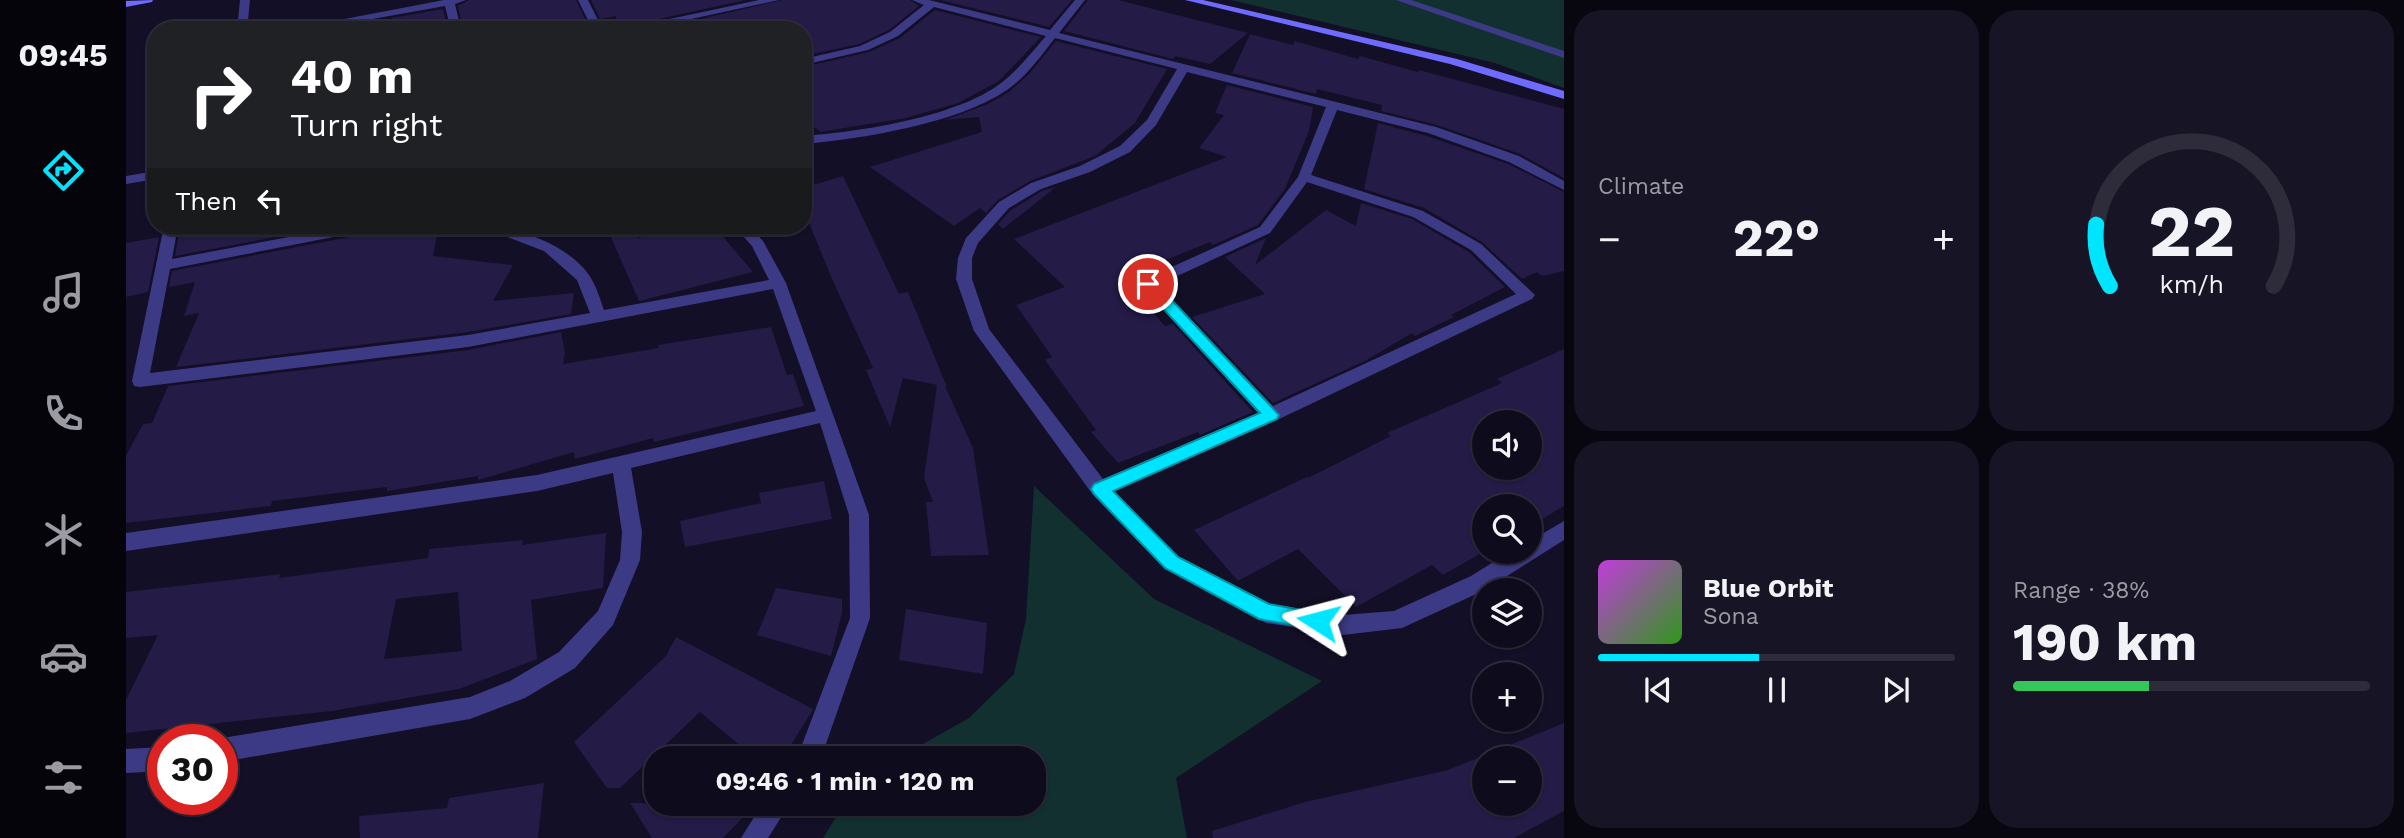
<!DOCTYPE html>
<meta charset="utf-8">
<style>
body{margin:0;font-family:"Work Sans",sans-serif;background:#171425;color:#f1f3f6;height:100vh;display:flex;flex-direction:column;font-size:26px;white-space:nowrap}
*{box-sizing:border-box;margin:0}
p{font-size:23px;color:#9b9ba3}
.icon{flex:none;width:38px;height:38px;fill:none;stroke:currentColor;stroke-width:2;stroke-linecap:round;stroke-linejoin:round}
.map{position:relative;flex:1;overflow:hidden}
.sheet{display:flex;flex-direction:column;gap:10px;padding:10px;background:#08060f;width:840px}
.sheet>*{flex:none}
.hud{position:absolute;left:21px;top:21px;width:665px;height:214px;border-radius:28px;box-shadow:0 2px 5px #0004,0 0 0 2px #2e2b3b;background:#202124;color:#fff;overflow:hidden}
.controls{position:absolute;left:1346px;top:410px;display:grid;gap:14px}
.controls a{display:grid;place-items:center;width:70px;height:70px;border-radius:50%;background:#0e0b1c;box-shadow:0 2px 5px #0004,0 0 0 2px #2e2b3b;font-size:35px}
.speed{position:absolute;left:21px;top:724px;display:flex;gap:14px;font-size:35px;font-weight:700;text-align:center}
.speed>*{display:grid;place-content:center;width:91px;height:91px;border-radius:50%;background:#0e0b1c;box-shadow:0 2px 5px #0004,0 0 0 2px #2e2b3b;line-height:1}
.speed .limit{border:10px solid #d22;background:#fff;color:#111}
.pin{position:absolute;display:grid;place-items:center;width:60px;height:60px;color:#fff;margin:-30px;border:4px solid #fff;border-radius:50%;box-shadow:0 2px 7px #0007}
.me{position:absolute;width:77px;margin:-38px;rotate:279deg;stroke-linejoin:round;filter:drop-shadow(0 0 5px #0008)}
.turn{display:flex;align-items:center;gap:24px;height:147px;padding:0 28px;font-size:32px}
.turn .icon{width:91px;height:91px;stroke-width:2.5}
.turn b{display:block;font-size:49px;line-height:60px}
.then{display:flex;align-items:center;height:66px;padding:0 28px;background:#0003;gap:14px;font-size:26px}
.big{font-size:52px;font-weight:700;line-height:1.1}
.sheet .tile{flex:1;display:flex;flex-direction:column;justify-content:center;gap:10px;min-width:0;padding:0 24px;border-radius:28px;background:#171425}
.sheet .dial{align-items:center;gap:0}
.dial svg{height:182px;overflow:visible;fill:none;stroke:#2e2b3b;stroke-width:7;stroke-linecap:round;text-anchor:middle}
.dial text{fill:#f1f3f6;stroke:none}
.song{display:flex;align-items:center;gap:21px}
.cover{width:84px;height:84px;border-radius:10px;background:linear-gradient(135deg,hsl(290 70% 55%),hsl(110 70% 35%))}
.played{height:7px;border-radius:4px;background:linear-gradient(90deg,#00e5ff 45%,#2e2b3b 45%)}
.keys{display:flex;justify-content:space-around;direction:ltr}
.heat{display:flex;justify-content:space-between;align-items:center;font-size:38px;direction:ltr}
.charge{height:10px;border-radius:5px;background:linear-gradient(90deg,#34c759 38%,#2e2b3b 0)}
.sheet .tiles{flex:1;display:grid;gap:10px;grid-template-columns:repeat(2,1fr)}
.trip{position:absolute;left:518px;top:746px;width:402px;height:70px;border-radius:28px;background:#0e0b1c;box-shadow:0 2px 5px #0004,0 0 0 2px #2e2b3b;font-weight:700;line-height:70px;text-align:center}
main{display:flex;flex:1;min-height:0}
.menu{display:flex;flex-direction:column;width:126px;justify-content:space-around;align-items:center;background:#06040b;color:#9b9ba3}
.menu .icon{width:49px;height:49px}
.menu .on{color:#00e5ff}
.menu b{font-size:32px;color:#f1f3f6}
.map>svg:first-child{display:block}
.green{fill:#12302f}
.building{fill:#241b47;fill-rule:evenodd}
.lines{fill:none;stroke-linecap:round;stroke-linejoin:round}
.lane{fill:#3d3a85;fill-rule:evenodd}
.street{fill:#3d3a85;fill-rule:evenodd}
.secondary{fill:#6f6bff;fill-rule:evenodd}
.route{fill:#00e5ff;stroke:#0095a6;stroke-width:2}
</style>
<main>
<nav class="menu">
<b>09:45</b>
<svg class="icon on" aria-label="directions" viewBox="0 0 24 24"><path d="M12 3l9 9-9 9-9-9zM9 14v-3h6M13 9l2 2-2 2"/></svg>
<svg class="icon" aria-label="music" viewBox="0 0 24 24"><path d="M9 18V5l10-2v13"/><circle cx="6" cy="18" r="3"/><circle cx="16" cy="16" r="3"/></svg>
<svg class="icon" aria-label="phone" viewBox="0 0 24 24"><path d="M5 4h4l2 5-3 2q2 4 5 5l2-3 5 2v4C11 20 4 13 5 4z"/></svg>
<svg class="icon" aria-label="climate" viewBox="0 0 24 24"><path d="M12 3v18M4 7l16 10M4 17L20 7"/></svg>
<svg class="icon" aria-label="car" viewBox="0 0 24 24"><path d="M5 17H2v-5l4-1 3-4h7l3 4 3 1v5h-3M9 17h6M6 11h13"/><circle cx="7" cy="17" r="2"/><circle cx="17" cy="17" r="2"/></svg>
<svg class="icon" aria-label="filters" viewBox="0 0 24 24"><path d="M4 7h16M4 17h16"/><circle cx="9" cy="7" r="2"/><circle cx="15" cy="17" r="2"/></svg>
</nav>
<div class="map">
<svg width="1438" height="838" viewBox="0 0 1438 838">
<rect width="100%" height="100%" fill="#130f26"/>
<path class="green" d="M1105,0H1438V88L1369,63Z
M908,486L1028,599L1196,681L1050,778L1061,838H697L719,803H908V758H772L843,718L888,674L900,619Z"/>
<path class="building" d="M343,0H450L460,21L415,30H337L332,6Z
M465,0H620L491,28L490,16L474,19Z
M656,0H784L793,6L763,30L733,44L677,56V30H528Z
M814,0H946L923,27Z
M962,0H992L1122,33L1084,64L1049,56L1047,59L938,31Z
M317,9L322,30H268L266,18Z
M809,10L915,37L873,81L832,103L780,118L700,131L695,132L677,119V67L743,52L774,38Z
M1124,34L1167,45L1169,41L1232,59L1234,56L1292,72L1293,70L1438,109V178L1394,154L1311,125L1255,111L1256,105L1191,89L1190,94L1106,73Z
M930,41L1041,69L1009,123L969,156L904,181L872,200L860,213L854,208L828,226L744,167L856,132L853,117L819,120L862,104L883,92L903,74Z
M1101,85L1187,107L1183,131L1159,189L1132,225L1087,245L1084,242L996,278L1039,326L1047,324L1127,412L1074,435L1072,432L992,463L965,432L970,430L919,360L926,357L890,305L939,287L888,239L1101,157L1073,148L1098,115L1089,113Z
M1252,123L1301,136L1382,164L1438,192V271L1416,276L1411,272L1396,279L1356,242L1298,208L1238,189Z
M717,176L773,294L782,292L821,387L819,386L847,448L863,555L805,556L800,502H807L798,478L811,385L777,378L764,427L740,370L747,368L706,279L677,208V188Z
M930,187L877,229L872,224L885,210L916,191Z
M1235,203L1286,219L1343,252L1379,287L1325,315L1328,317L1289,336L1286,333L1239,361L1147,403L1066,317L1139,294L1099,257L1140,238L1129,265L1200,210L1230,226Z
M90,226H208L49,256L53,233Z
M252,226H313L307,256L387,265L367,301L448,293L445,314L342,332L50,367L73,313L58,316L69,282L43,287L46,271L244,233Z
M480,226H497L513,238L542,226H588L627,272L513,301Z
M33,237L22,292L0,297V243Z
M645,327L661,375L667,374L678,406L528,442L527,438L449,459L448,452L352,480V476L261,491V487L146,501L145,506L0,523V456L17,424L26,423L42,386L342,350L435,332L439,353L437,364L533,348L532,345Z
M1438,349V506L1404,526V506H1358L1359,551L1317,575L1306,565L1230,607L1172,549L1112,581L1068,530L1181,477L1182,478L1265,436L1261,433L1376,383L1371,379ZM1358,422H1404V467H1358Z
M698,481L706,519L559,547L554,521L635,503L633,493Z
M480,533L477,588L405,600L411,659L333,689L206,711L0,733V700L32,635L0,638V592L155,574L153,578L302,558L303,549L397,540L396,545ZM332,592L336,651L258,659L270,599Z
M650,588L716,599V613L705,656L631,635Z
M780,609L861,623L857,674L773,660Z
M550,637L687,709L686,711L657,758H629L574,712L494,788H481L448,742L540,656Z
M1438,723V811L1388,838H1087L1086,831L1179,802L1322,770ZM1358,758H1404V803H1358Z
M418,783L412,838H234L233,816L321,808L323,798Z
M504,803H631L597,838H526Z"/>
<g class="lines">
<path class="lane" d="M1270,0H1285L1438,51V58Z"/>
<path class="street" d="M114,0H124L121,30H111Z
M318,0H340L329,4L335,30H325L319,6L185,30H161Z
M452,0H462L477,30H467Z
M633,0H653L514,30H492Z
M786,0H803L924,30L949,0H959L933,33L1310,127L1393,156L1438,181V190L1383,162L1302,133L1211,110L1185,175L1297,211L1355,244L1409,295L1406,299L1151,420L988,491L1053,557L1143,604L1217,615L1268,611L1345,576L1385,551H1404V541L1438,521V540L1359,590L1276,628L1217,635L1140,623L1039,569L967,495L848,331L830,279L832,258L840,238L873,202L905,183L954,166L994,146L1021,120L1051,69L929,38C915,56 900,77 881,90C833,123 736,139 677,144V136C733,132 831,117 875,83C892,70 906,52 920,36L808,7L772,36L742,50L677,65V59L734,46L764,32L798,5ZM1061,72L1200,107L1172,177L1134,227L1017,280L1014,284L1132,413L977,479L863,329L846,279V258L852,243L883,208L915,189L964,172L1004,152L1030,125ZM1181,182L1287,217L1345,250L1390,294L1147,406L1032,285L1144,233Z
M30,171V179L0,184V176Z
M38,226H52L46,259L221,226H250L243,230L44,269L24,373L342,335L464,313L451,280L418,251L360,229L358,226C392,226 443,246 463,275C470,285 474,299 478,310L643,280L626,246L608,226H623L637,241L660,283L743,515L744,618L695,758H671L724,618L723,515L694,423L505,468L516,532L514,560L487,625L449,668L399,698L344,719L96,762V740H91L96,738L344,697L384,681L433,652L472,611L494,560L496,532L487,473L411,491L0,551V533L411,475L690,411L647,289L342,347L14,387L8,386L6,381Z
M37,747V771L0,773V749Z
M637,803H664L642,838H615Z"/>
<path class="secondary" d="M27,0L26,2L0,7V1Z
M1059,0H1077L1331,59L1438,91V99L1324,64Z"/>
</g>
<path class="route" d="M1022,279L1027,280L1153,415L1151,419L987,491L1052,557L1143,604L1198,614L1201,621L1198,627L1192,630L1133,619L1039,568L968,494L965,489L968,484L1134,413L1017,287L1015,284Z"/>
</svg>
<div class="controls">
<a><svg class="icon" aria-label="sound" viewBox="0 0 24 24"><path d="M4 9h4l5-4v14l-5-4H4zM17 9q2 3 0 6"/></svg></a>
<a><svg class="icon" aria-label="search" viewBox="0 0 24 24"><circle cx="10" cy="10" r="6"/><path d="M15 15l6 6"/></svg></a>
<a><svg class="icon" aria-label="layers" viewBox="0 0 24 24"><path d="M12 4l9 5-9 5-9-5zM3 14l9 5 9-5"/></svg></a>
<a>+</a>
<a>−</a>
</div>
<div class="speed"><div class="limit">30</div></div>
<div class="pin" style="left:1022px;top:284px;background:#d93025"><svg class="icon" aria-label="arrive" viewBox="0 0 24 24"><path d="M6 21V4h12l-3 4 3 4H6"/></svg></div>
<svg class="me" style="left:1192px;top:621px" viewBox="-20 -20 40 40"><path d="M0-17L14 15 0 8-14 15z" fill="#00e5ff" stroke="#fff" stroke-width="4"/></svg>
<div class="trip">09:46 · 1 min · 120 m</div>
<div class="hud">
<div class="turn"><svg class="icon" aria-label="right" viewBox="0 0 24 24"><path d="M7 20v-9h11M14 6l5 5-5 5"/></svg><div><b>40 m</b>Turn right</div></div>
<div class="then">Then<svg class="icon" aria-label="left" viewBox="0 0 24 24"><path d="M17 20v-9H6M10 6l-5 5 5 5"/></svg></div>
</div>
</div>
<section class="sheet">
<div class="tiles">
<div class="tile"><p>Climate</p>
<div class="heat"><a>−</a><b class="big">22°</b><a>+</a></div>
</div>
<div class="tile dial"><svg viewBox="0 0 100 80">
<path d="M14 69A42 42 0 1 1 86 69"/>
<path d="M14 69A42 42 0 0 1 8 42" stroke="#00e5ff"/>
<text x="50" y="56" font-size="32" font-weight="700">22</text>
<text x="50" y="72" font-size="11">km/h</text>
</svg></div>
<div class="tile">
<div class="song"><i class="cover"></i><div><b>Blue Orbit</b><p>Sona</p></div></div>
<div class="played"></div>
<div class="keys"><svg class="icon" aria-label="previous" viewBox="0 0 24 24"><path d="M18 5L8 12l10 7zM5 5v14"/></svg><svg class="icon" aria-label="pause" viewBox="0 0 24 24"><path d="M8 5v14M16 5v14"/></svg><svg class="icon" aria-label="next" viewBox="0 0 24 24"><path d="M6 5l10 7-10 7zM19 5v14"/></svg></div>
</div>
<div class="tile"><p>Range · 38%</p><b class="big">190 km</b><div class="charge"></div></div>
</div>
</section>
</main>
